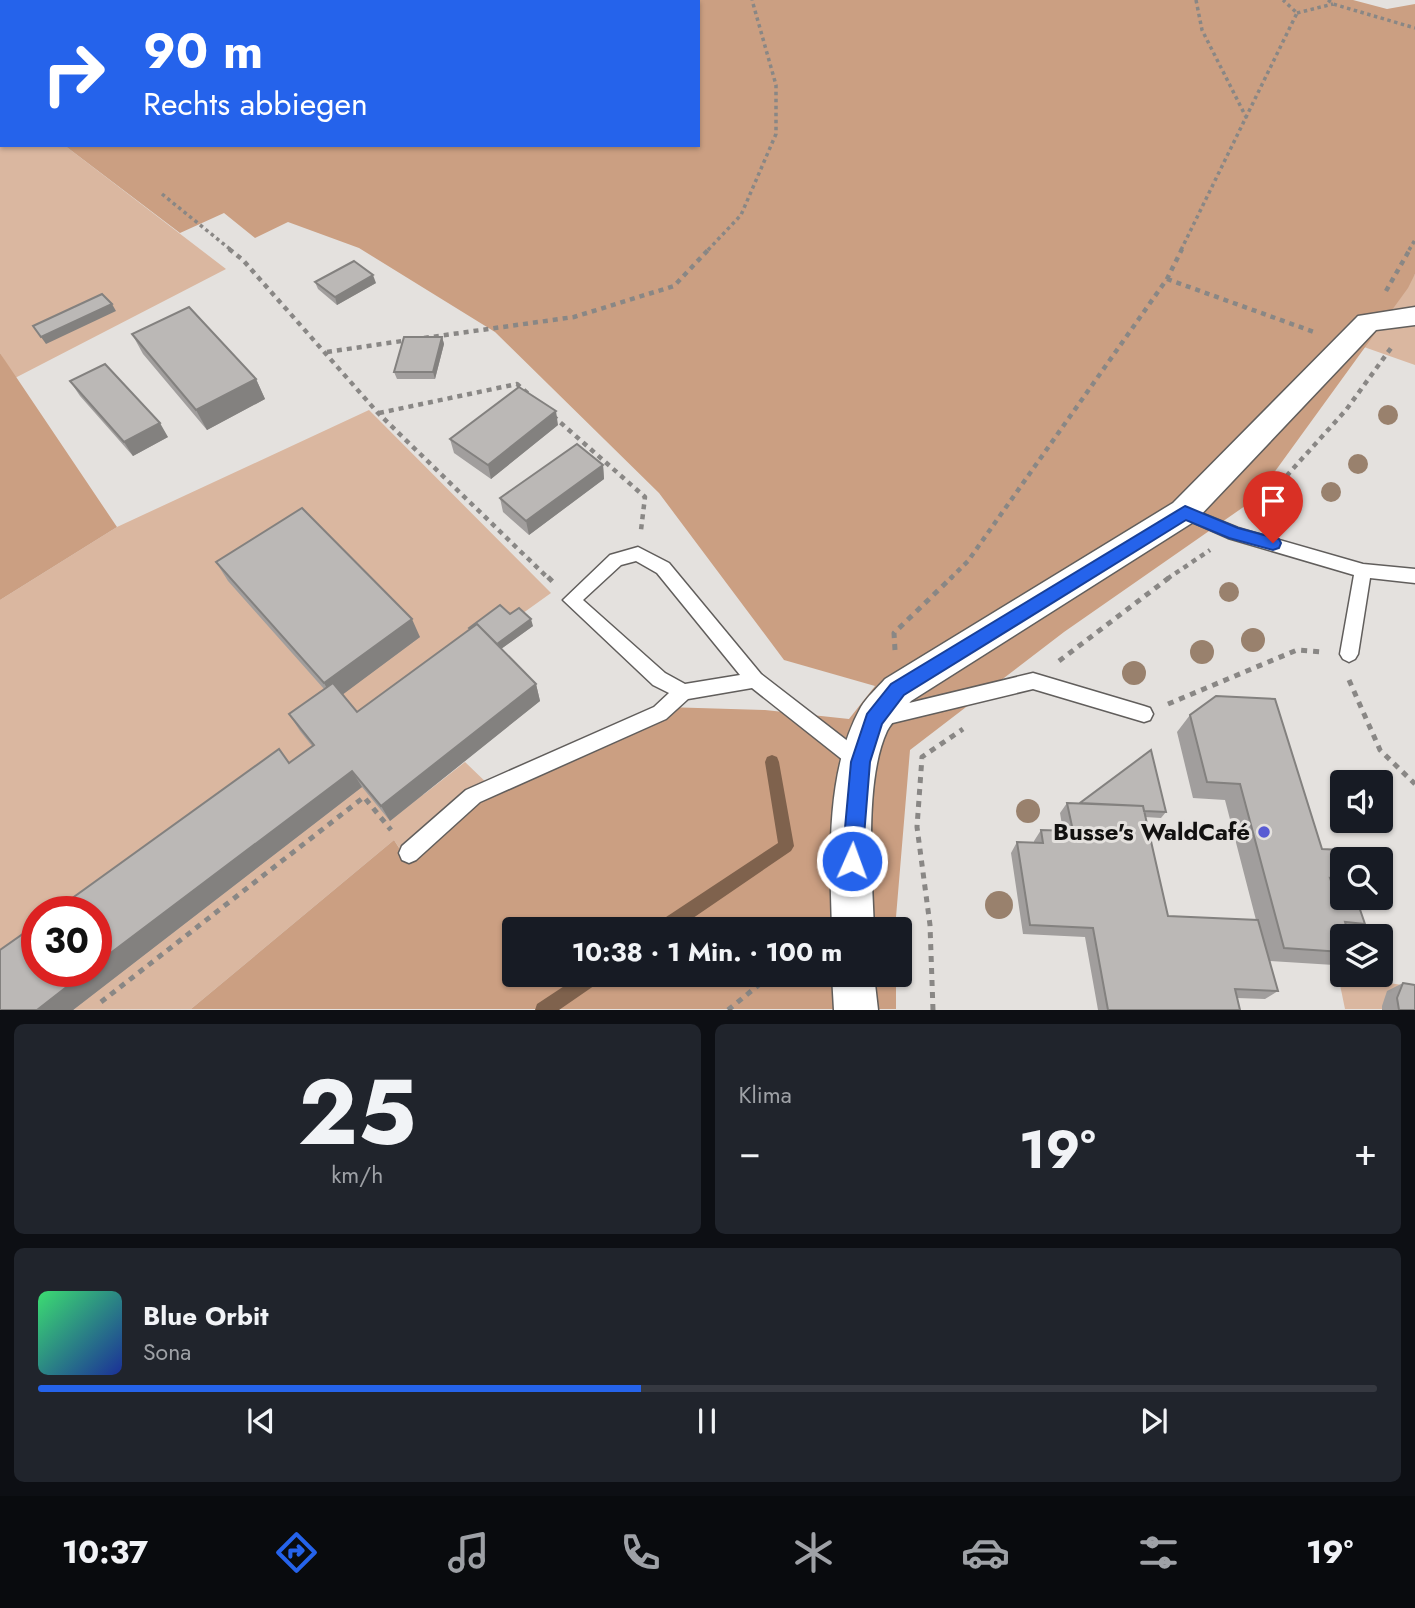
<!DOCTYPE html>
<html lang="de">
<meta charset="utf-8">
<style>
body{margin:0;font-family:Jost,sans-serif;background:#20242c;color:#f1f3f6;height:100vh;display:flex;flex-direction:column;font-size:26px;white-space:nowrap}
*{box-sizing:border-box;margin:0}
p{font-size:23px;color:#9ea1a6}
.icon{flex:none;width:38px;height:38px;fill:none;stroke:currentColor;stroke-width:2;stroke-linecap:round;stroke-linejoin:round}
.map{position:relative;height:1010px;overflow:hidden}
.panel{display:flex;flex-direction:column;gap:14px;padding:14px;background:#0d0f14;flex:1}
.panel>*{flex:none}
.top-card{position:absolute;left:0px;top:0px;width:700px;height:147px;box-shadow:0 2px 5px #0004;background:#2563eb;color:#fff;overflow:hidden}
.fabs{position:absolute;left:1330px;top:770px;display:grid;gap:14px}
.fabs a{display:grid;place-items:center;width:63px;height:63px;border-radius:7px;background:#171b24;box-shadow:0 2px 5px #0004;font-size:35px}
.speed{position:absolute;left:21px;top:896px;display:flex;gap:14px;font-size:35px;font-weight:700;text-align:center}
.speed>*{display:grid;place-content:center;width:91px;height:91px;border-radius:50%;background:#171b24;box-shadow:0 2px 5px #0004;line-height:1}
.speed .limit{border:10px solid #d22;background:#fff;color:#111}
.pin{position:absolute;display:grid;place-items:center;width:60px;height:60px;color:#fff;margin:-72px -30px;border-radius:50% 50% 50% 0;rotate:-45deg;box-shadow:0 0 7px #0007}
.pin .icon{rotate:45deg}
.me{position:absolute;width:77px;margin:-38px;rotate:2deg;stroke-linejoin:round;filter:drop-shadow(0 0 5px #0008)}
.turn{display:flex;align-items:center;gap:24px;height:147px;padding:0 28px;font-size:32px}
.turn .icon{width:91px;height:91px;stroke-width:2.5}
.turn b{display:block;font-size:49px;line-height:60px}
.big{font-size:52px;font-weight:700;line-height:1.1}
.panel .widget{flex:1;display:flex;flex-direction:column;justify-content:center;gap:10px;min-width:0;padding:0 24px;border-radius:10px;background:#20242c}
.panel .dial{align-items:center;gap:0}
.dial b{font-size:91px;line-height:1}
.song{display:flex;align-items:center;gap:21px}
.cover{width:84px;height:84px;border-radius:10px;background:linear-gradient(135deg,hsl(140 70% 55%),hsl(230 70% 35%))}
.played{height:7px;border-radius:4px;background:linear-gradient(90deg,#2563eb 45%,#363941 45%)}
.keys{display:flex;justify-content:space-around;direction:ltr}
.heat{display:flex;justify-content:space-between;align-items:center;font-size:38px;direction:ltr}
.panel .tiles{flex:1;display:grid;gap:14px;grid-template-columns:1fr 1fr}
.widget:last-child{grid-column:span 2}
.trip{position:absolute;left:502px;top:917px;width:410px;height:70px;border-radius:7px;background:#171b24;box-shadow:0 2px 5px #0004;font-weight:700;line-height:70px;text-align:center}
.tab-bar{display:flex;height:112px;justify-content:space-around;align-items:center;background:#090b0e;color:#9ea1a6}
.tab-bar .icon{width:49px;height:49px}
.tab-bar .selected{color:#2563eb}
.tab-bar b{font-size:32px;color:#f1f3f6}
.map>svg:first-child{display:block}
.green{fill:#dab7a0;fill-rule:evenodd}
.forest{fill:#cb9f82}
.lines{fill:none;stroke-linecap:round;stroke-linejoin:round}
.stream{fill:#7f624d;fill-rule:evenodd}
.lane-casing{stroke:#615e5c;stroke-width:3}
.street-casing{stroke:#615e5c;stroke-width:3}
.path-far2{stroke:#898785;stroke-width:3.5;stroke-dasharray:3.5 3.5;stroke-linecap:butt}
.path-far1{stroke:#898785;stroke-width:4.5;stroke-dasharray:5 5;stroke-linecap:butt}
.path{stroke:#898785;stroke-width:5;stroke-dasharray:6 6;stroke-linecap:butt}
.lane{fill:#fff;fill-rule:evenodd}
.street{fill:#fff;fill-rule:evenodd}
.tree{fill:#99816d}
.wall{fill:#a19e9d}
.shaded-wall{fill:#83817f}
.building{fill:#bbb8b6;stroke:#83817f;stroke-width:2}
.route{fill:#2563eb;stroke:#184099;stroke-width:2}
.poi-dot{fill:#595bd3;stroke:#e4e1de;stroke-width:2.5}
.labels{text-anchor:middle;stroke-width:6;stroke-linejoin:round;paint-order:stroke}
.near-poi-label{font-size:24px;font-weight:bold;fill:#121110;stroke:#e4e1de;text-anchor:end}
</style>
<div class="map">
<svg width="1415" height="1010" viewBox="0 0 1415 1010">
<rect width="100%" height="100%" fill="#e4e1de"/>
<path class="green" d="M0,97L2,145H64L226,269L15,378L0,353Z
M1415,274V365L1364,347Z
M369,410L551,593L512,621L423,795L465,762L492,788L409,863L394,840L191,1009L0,1010V600L117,527ZM37,912H96V971H37Z
M1338,975L1415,987V1009H1345Z"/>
<path class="forest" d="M0,0H1353L1387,9L1415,4V274L1408,288L1255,499L1064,632L910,750L895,929H514V975H896V1009H191L394,840L408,862L492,788L665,707L765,710L849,719L875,686L784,660L659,493L495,332L359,248L288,222L255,238L224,213L180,233L64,145H698V2H2V99Z
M0,353L117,527L0,600Z"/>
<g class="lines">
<path class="stream" d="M772,755L777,757L779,762L794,846L791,851L677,929H655L657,923L778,843L765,762L767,757Z
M581,975H603L601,981L559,1010H535L537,1004Z"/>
<defs>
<path id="lane" d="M1184,506L1238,528L1363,564L1415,569V583L1370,578L1358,654L1355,659L1349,662L1343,659L1340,654L1354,575L1228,538L1178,516L1176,512L1178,508Z
M638,547L669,563L761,674L867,756L869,762L867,768L860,771L853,768L752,688L688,699L666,719L480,802L416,860L409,863L402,860L399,853L402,846L466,790L654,707L669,693L653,685L563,600L610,555ZM636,561L657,573L740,675L685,684L665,673L583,600L621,565Z
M1033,673L1144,706L1150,708L1153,714L1150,720L1144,722L1033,689L880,726L874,724L871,718L874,712L880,710Z"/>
<path id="street" d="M1415,307V325L1376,330L1195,521L911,701C903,711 893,720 887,731C864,781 872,873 874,929H832C830,858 825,772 861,707C867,697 877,688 885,679L1173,503L1358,316Z
M832,975H874L878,1010H834Z"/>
</defs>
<use href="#lane" class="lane-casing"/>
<use href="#street" class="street-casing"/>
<path class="path-far2" d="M1196,0L1202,30L1247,119
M1328,0L1333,4L1415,28
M1297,13L1333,4
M162,194L231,250
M708,250L741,215L776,134V85L752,0
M1181,250L1297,13L1283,0
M1409,250L1415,240"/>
<path class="path-far1" d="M229,249L243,260L378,413L549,579
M1167,279L1314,332
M1386,291L1410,249
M424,338L574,317L674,286L709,249
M327,352L409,340
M379,413L517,384L531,396
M553,416L645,497L641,530
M1253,513L1346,410L1391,348
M950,579L968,561L1167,279L1182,249
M1167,579L1210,550"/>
<path class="path" d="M548,577L553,582
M895,650L894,633L952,577
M1059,661L1170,577
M1349,680L1380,750L1415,784
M1168,704L1297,650L1323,652
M101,1002L364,797L391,830
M728,1010L771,975
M933,1010L930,925L917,827L922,757L963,729"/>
<use href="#lane" class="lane"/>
<use href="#street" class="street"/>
</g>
<g class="tree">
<circle cx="1388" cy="415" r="10"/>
<circle cx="1358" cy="464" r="10"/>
<circle cx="1331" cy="492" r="10"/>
<circle cx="1229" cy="592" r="10"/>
<circle cx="1253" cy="640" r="12"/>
<circle cx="1202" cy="652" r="12"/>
<circle cx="1134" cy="673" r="12"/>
<circle cx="1028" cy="811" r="12"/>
<circle cx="999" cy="905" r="14"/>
</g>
<path class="wall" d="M315,282L376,283L337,305L318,289Z
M132,334L256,379L265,399L207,430L143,354Z
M442,337L444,344L435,379H397L394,372Z
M70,381L168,437L133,456L80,396Z
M558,425L491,479L454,453L450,439Z
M603,465L604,479L529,535L503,512L500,498Z
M216,562L420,637L343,694L357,712L510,614L533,626L501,649L536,684L540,701L390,821L362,787L73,1010H0L289,763L312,746L300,731L289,714L324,689L228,581Z
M1190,715L1322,849L1342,859V886L1335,892L1365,924L1349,934L1342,936V960L1334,965L1269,961L1278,991L1265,999L1237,998L1240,1010H1098L1085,937L1023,934L1011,853L1017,842L1034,843V841L1041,830L1063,831L1060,813L1067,803L1166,812L1161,818L1145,817L1168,916L1256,920L1225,800L1193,798L1177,732Z
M1403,983L1415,1010H1382V1006L1387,991Z"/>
<path class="shaded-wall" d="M373,275L376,283L337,305L335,297Z
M112,304L116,311L46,344L41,337Z
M442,337L444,344L435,379L433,372Z
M256,379L265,399L207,430L196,410Z
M556,411L558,425L491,479L488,465Z
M160,423L168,437L133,456L124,442Z
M603,465L604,479L529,535L526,521Z
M412,619L420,637L334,701L324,683Z
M531,619L533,626L494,654L492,648Z
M536,684L540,701L390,821L381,806Z
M352,771L362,787L73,1010H37L87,971H96V964Z"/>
<path class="building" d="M354,261L373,275L335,297L315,282Z
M102,294L112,304L41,337L33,326Z
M189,307L256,379L196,410L132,334Z
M404,337H442L433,372H394Z
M105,364L160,423L124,442L70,381Z
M519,387L556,411L488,465L450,439Z
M577,444L603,465L526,521L500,498Z
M302,508L412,619L324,683L216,562Z
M500,605L510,614L519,608L531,619L497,644L477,624L470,629L469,628Z
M477,624L536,684L381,806L352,771L96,964V912H53L279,749L289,763L314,745L289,714L333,683L357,712Z
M1216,696L1275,699L1322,849L1342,850L1345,859H1342V879L1330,878L1335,892H1342V898H1356L1365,924L1345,922L1349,936H1342V952L1284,948L1240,784L1207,782L1190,715Z
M1151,750L1166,812L1144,811L1143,806L1080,803Z
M1067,803L1143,806L1168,916L1258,920L1278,991L1235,989L1240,1010H1108L1093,928L1030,925L1017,842L1043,843L1041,830L1073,831Z
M37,924V971H87L37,1010H0V950Z
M1403,983L1415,985V1010H1399L1397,998Z"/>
<path class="route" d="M1185,506L1238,528L1279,539L1281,543L1279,548L1273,550L1229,538L1186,520L904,695L882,724L870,762L862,861L859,868L852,871L845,868L842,861L851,762L867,714L891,684Z"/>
<circle class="poi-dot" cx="1264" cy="832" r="7"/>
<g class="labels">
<g class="near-poi-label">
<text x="1250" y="840">Busse's WaldCafé</text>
</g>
</g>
</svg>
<div class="fabs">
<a><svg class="icon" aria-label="sound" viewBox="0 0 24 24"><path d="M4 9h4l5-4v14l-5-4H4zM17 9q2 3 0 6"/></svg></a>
<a><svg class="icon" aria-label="search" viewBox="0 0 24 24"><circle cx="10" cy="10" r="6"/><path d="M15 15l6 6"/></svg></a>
<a><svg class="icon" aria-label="layers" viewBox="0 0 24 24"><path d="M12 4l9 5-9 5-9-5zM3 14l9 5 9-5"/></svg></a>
</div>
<div class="speed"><div class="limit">30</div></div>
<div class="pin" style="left:1273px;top:543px;background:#d93025"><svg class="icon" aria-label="arrive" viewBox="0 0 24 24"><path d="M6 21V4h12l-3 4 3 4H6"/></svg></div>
<svg class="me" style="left:852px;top:861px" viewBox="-20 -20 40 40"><circle r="17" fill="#2563eb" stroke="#fff" stroke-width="3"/><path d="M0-11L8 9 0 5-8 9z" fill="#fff"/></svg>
<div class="trip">10:38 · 1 Min. · 100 m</div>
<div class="top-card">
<div class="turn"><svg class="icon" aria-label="right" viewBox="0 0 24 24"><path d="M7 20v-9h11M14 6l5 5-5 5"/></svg><div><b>90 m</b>Rechts abbiegen</div></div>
</div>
</div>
<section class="panel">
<div class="tiles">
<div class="widget dial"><b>25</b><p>km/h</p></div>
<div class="widget"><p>Klima</p>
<div class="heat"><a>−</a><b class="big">19°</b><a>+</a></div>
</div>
<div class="widget">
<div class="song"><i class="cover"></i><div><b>Blue Orbit</b><p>Sona</p></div></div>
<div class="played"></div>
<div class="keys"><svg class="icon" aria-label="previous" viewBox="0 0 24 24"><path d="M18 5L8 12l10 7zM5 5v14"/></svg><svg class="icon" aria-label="pause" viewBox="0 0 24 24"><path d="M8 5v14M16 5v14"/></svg><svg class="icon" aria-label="next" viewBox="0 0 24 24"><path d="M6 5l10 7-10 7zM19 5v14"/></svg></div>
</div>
</div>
</section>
<nav class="tab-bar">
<b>10:37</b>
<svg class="icon selected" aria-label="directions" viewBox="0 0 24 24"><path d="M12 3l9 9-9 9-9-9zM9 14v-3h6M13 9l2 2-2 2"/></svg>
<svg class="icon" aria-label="music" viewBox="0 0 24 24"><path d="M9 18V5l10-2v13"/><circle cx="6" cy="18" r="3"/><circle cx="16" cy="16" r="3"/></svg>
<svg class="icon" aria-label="phone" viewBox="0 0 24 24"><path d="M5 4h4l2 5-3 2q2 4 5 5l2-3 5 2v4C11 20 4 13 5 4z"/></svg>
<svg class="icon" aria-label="climate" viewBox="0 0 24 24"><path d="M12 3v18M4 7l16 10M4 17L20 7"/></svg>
<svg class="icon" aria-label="car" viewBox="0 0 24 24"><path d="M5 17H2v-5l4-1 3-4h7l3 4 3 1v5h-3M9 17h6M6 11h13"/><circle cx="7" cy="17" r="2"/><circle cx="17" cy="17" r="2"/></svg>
<svg class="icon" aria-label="filters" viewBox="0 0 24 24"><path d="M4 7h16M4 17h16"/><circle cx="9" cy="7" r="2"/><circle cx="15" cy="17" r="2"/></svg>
<b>19°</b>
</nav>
